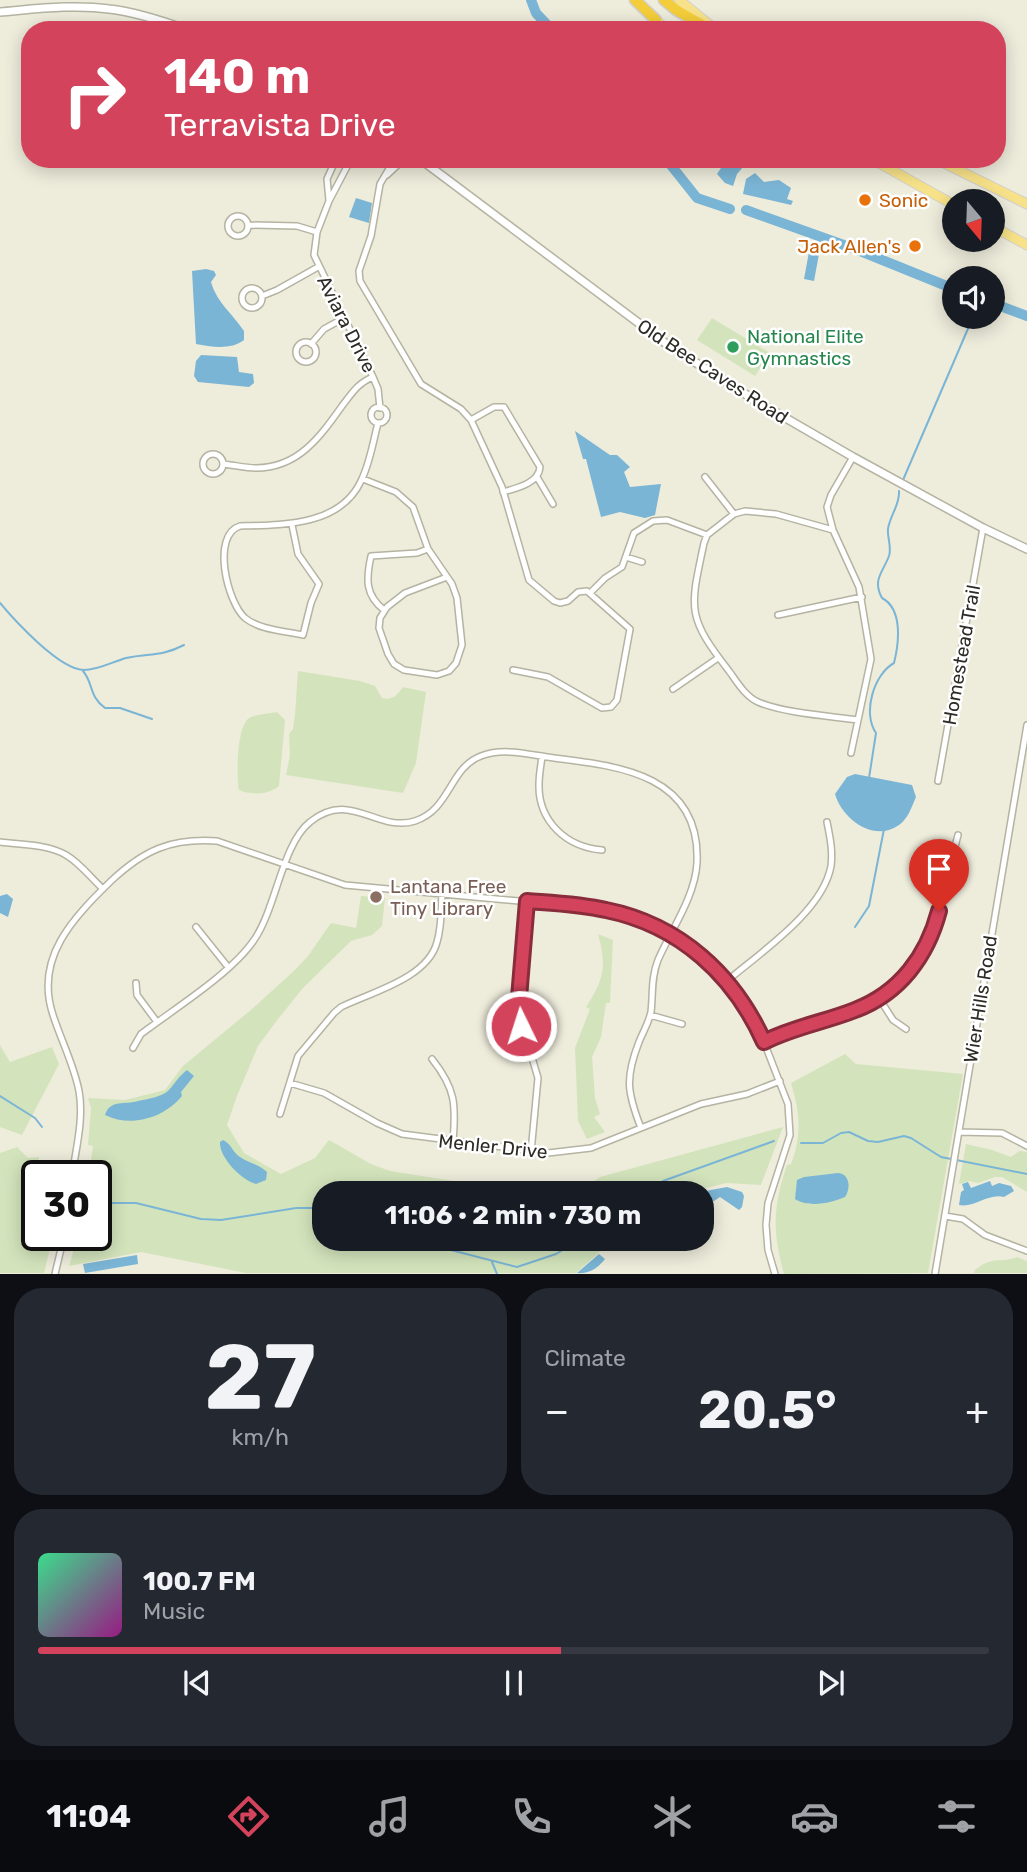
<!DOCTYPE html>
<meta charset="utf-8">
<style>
body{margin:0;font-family:Rubik,sans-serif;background:#242831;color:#f1f3f6;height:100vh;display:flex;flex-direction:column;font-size:26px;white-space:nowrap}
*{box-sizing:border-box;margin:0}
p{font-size:23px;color:#9ea1a6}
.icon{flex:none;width:38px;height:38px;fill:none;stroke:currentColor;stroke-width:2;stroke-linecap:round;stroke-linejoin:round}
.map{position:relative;height:1274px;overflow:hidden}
.drawer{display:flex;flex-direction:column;gap:14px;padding:14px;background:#0d0f14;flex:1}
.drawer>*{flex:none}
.hud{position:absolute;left:21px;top:21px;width:985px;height:147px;border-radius:28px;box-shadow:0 4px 18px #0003;background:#d3435c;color:#fff;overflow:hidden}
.needle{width:46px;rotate:161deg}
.tools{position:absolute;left:942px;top:189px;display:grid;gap:14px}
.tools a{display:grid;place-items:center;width:63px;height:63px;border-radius:50%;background:#171b24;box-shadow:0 4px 18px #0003;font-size:35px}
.speed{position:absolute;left:21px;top:1160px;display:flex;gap:14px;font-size:35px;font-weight:700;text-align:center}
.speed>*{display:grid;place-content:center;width:91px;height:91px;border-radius:50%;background:#171b24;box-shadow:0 4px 18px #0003;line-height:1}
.speed .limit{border:4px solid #111;border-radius:10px;background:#fff;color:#111}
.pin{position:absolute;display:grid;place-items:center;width:60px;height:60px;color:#fff;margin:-72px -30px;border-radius:50% 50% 50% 0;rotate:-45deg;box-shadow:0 0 7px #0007}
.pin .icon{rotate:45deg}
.me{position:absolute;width:77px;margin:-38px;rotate:356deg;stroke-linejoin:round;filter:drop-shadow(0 0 5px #0008)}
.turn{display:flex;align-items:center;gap:24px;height:147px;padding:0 28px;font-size:32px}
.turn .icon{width:91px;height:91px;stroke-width:2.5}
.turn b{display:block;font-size:49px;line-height:60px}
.big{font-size:52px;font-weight:700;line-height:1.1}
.drawer .widget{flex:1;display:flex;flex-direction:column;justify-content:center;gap:10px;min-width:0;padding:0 24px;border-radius:28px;background:#242831}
.drawer .dial{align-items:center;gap:0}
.dial b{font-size:91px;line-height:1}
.song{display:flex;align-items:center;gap:21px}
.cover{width:84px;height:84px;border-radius:10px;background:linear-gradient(135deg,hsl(150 70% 55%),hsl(310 70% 35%))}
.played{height:7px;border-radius:4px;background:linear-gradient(90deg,#d3435c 55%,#363941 55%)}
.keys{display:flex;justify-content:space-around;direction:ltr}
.heat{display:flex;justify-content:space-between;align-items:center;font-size:38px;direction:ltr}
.drawer .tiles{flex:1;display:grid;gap:14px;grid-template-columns:1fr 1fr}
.widget:last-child{grid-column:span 2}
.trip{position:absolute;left:312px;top:1181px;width:402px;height:70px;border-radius:28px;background:#171b24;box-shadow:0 4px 18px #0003;font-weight:700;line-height:70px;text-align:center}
.menu{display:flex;height:112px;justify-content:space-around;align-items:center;background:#090b0e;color:#9ea1a6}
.menu .icon{width:49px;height:49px}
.menu .on{color:#d3435c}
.menu b{font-size:32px;color:#f1f3f6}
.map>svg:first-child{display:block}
.green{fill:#d3e4bc}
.water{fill:#7bb5d5}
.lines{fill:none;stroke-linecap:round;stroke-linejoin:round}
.stream{stroke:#7bb5d5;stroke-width:2}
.river{stroke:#7bb5d5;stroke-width:10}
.minor-casing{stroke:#b5b3a2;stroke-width:8}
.tertiary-casing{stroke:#b5b3a2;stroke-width:10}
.primary-casing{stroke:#d1d0cf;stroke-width:11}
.motorway-casing{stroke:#d1d0cf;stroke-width:13}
.minor{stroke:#fff;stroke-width:5}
.tertiary{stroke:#fff;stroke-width:7}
.primary{stroke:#f8e289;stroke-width:9}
.motorway{stroke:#f4ce3a;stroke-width:10}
.route-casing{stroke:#892c3c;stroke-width:18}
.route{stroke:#d3435c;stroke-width:12}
.food-dot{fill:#e8710a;stroke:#fff;stroke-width:2.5}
.leisure-dot{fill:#2e9e5b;stroke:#fff;stroke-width:2.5}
.education-dot{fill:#8d6e63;stroke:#fff;stroke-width:2.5}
.labels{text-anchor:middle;stroke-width:5;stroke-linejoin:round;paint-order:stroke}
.food-label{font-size:19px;fill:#c56008;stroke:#fff;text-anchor:start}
.street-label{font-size:19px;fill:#2d2b25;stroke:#fff}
.leisure-label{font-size:19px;fill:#27864d;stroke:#fff;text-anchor:start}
.education-label{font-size:19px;fill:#785e54;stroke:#fff;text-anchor:start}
</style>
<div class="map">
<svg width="1027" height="1274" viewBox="0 0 1027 1274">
<rect width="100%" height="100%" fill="#eeecdb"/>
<path class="green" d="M712,318L770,353L755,376L697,340Z
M298,671L360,681L375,686L382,698C393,701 397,695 403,687L426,692L416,763L403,793L286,775L290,755L289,734L293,729L295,715Z
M277,712L285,720L279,786C269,795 251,795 239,790C236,776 237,726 249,718C256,714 268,714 277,712Z
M361,896L385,898L382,926L372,935L351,941L303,988L278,1019L258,1046L237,1096L227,1125L244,1153L281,1174L315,1158L329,1140L371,1164L390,1171L499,1188L544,1193H576L600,1177L783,1127L761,1185L727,1183L693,1191L691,1194H324V1239H619L606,1246L576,1273H246L141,1252L69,1266L78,1236H96V1176H89L93,1146L88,1145L91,1108L88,1098L125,1100L165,1090L183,1066L252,1009L296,969L308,956L331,923L356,928Z
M598,934L613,940L610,1003H606L601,1037L592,1057L595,1098L600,1114L594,1117L605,1132L587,1139L578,1121L575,1048L590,1009L586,1007C604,979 607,967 598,934Z
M0,1045L10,1062L52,1047L59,1064L22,1135L0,1127Z
M845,1054L856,1064L963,1074L928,1273L784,1274C772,1231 773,1206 787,1165L791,1164C802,1135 800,1112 791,1083Z
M966,1144L992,1150L1011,1157L1019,1151L1027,1152V1192L1002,1177H995L978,1183L970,1181L959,1184Z
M17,1147L28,1158L39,1157L34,1219L37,1220V1236H53L44,1273H0V1153Z
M1017,1257L1027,1261V1273H974L975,1270C993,1255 998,1264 1017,1257Z"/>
<path class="water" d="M727,159L742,161L743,167L737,174L733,186L725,183L717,174Z
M755,173L764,182L779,180L791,188L787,199L793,201L791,205L743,194L746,179Z
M356,198L372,203L369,223L349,217Z
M809,252L819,254L814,281L804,279Z
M206,269L214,271L216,275L211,282C217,303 233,314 244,331V340C231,350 212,347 196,344L192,271Z
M201,355L237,357L239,372L253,374L254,383L249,387L198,382L194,376L196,361Z
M575,431L610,455H617L630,467L624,472L630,487L661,484L655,515L645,518L620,512L601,517L586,459H583Z
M855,774L912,785L916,797C912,806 908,819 899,825C874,843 842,819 835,794L847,777Z
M7,894L13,899L8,917L0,913V896Z
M187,1070L194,1076L181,1092L182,1096C164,1118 131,1128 105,1115C110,1099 125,1105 138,1101C147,1099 162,1097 169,1090C175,1083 179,1076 187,1070Z
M223,1140C232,1144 232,1152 240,1157C248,1163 259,1164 267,1172L266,1180L256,1184C241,1180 219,1157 220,1142Z
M838,1173C850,1174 851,1188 845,1197C832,1203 808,1208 795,1199L797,1180L804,1177Z
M990,1181L992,1186L999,1183L1011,1186L1014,1191L1004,1197C988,1193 975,1208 959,1205L961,1192L964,1190L962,1184L968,1182L971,1188Z
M727,1187L742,1192L744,1196L742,1207L739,1210L720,1197L708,1205L702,1206V1194L695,1193Z
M599,1254L605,1259C597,1269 589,1274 577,1273Z
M137,1255L138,1264L85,1273L83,1264Z"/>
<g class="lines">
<path class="stream" d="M903,480L973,317
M0,603C15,621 60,670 84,670C98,670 112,662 126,658C149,653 161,657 184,645
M83,671C94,684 88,695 105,708H120L152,719
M869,778L876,733C862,713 874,674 894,663C899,643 903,609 882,598C872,580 883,572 889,556C892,547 887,537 888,529C890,515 900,505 899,491
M855,927L869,906L884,829
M0,1096L35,1118L42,1127
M801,1143H823L841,1133L849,1132L868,1141L878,1142L904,1136L911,1138L941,1157L1027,1174
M641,1194L663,1181L774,1141
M98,1203H136L201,1219L221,1220L296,1208H324
M408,1239L517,1267L556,1254L581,1239
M492,1262L497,1274"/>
<path class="river" d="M531,0L536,13L552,30
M666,159L697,198L730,209
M746,210L855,249L954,289
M992,303L1027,316"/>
<defs>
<path id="minor" d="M351,159L329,201L317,232L314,255L373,377L378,389L380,408
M403,159L390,167L380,184L371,236L359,271L360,281L421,384L461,409L471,420L502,487L529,580L554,601L560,603L568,601L578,592L587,591L630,629L617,700L611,707L602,708L548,677L513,670
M387,175L404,159
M329,200L327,179L336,159
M228 226a10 10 0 1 1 20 0a10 10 0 1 1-20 0Z
M248,225L297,226L317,232
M242 298a10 10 0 1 1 20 0a10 10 0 1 1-20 0Z
M262,296L277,290L318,267
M296 352a10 10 0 1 1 20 0a10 10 0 1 1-20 0Z
M311,344L324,329L344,318
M371 415a8 8 0 1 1 16 0a8 8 0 1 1-16 0Z
M471,420L494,407H504L540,467C539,483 517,488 503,492
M203 464a10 10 0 1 1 20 0a10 10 0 1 1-20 0Z
M223,464C234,465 245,468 256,468C298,468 320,437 342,406C352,393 358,383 373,377
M537,477L553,504
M705,477L734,514
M363,479L396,492L413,507L428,549L452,584L457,598L462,645L456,663L449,671L437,675L404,670L394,664L388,654L379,628L380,618L387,607L405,593L447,577
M292,525L298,554L319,584L311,603L303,635C285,631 260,630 245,618C227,602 211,535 240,526C283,525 340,526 361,481C370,463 373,442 378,423
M833,530L776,514L745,511L734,514L707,535L704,543C690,609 686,616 729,671C737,682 745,696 758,702C784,713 829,716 858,720
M626,557L642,562
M590,593L605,578L622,567L634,533L653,521L667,520L707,535
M384,610C365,595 366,579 371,556L417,553L428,549
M778,615L862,597
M673,689L718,658
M851,753L871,659L859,587L833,530L827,507L831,495L853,457
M542,756C541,765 539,775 539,784C538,821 566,847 602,850
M938,781L983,528
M0,842C21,845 47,844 66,855C80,863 91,878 103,889
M527,901L518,1010L538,1078L531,1152
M196,927L228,967
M727,981C761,952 823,911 831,866C833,851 830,837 827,822
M136,983L137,995L157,1022
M879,998L893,1020L906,1029
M650,1015L682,1024
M764,1042C793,1027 824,1021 855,1010C935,980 939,906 958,835
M133,1048L141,1034C174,1009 232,973 254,940C276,909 282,844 310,822C350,789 377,833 415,821C451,809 449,768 481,756C505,747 530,755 554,758C620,766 701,775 697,863C695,897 671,930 658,960C651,977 653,995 651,1012C649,1022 643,1032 639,1042C625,1078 627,1092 641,1128
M432,1059C456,1089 456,1105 453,1142
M290,1083L324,1093L377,1123L402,1134L548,1153L591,1148L701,1104L747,1094L780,1081
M280,1114L298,1056L334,1013L341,1007C372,992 428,978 437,942C442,926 441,909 442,893
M959,1132L1002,1133L1027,1146
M72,1176C76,1149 84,1118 79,1091C74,1065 61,1040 53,1015C34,958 73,918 111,881C144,850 171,838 217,841L345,885L606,909L657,927L686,944L717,970L743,1002L764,1042L788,1104L790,1135L768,1203L766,1225L768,1250L775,1274
M945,1216L963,1219L985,1235L1027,1251
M55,1274L64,1236
M935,1274L1027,725"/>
<path id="tertiary" d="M0,12C36,9 74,4 109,9C136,12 163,21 188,30
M420,159L668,345L753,399L853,457L983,528L1027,549"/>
<path id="primary" d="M679,0L716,30
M651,16L667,30
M872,159L954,205
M936,159L1027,204
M992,226L1027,245"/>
<path id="motorway" d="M635,0L656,20
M664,0L676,10L711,30"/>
</defs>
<use href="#minor" class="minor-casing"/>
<use href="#tertiary" class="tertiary-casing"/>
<use href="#primary" class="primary-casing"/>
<use href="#motorway" class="motorway-casing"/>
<use href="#minor" class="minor"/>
<use href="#tertiary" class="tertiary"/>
<use href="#primary" class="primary"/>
<use href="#motorway" class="motorway"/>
</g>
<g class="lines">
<defs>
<path id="route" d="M521,1026L518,1010L527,901C553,903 580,904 606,910C680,925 734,975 764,1042C793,1027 825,1022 855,1010C900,993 927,956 939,911"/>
</defs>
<use href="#route" class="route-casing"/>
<use href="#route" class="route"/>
</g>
<g class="food-dot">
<circle cx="865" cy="200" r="7"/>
<circle cx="915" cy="246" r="7"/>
</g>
<circle class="leisure-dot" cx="733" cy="347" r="7"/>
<circle class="education-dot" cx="376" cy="897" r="7"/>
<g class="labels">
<g class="food-label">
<text x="879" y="207">Sonic</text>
<text x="901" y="253" text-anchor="end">Jack Allen's</text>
</g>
<g class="street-label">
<text transform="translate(347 324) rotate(63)" y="7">Aviara Drive</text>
<text transform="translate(713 371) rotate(33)" y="7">Old Bee Caves Road</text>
<text transform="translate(961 655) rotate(-80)" y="7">Homestead Trail</text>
<text transform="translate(980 999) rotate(-81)" y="7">Wier Hills Road</text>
<text transform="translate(493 1146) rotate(6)" y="7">Menler Drive</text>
</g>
<g class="leisure-label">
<text x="747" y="343">National Elite<tspan x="747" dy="22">Gymnastics</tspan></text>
</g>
<g class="education-label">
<text x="390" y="893">Lantana Free<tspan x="390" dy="22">Tiny Library</tspan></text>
</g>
</g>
</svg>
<div class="tools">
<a><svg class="needle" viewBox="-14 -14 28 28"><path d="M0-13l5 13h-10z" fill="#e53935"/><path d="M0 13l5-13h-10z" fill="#9ea1a6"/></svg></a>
<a><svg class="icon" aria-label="sound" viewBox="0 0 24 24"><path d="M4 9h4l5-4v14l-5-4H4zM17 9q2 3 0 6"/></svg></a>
</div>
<div class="speed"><div class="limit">30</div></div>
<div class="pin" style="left:939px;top:911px;background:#d93025"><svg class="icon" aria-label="arrive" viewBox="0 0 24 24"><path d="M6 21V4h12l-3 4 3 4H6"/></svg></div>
<svg class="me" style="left:521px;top:1026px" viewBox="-20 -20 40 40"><circle r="17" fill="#d3435c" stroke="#fff" stroke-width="3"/><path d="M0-11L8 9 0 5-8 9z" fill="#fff"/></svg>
<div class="trip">11:06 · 2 min · 730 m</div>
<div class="hud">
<div class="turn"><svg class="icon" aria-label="right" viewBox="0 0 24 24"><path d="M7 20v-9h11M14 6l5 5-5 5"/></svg><div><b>140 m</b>Terravista Drive</div></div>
</div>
</div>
<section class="drawer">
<div class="tiles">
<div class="widget dial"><b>27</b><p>km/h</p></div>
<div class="widget"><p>Climate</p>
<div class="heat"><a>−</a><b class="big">20.5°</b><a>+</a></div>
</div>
<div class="widget">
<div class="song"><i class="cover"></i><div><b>100.7 FM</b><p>Music</p></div></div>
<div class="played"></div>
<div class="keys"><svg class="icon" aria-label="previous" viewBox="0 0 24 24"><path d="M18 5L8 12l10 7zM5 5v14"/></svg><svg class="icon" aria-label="pause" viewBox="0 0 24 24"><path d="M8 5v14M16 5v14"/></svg><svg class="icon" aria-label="next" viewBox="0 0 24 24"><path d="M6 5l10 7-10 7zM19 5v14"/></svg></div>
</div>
</div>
</section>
<nav class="menu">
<b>11:04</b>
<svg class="icon on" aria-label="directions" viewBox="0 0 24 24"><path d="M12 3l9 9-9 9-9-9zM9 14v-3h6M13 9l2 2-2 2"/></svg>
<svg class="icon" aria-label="music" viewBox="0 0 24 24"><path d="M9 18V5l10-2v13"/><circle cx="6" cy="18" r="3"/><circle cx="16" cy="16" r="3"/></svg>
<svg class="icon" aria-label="phone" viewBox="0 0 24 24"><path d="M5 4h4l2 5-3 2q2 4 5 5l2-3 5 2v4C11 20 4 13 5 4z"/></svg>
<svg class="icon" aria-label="climate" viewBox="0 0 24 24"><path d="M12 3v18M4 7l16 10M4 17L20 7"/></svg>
<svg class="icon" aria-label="car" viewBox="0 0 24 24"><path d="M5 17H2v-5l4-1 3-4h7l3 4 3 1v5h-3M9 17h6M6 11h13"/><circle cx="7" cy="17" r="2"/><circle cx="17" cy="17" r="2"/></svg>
<svg class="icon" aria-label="filters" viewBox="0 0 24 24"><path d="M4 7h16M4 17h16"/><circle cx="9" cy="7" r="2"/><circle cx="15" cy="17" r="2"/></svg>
</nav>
